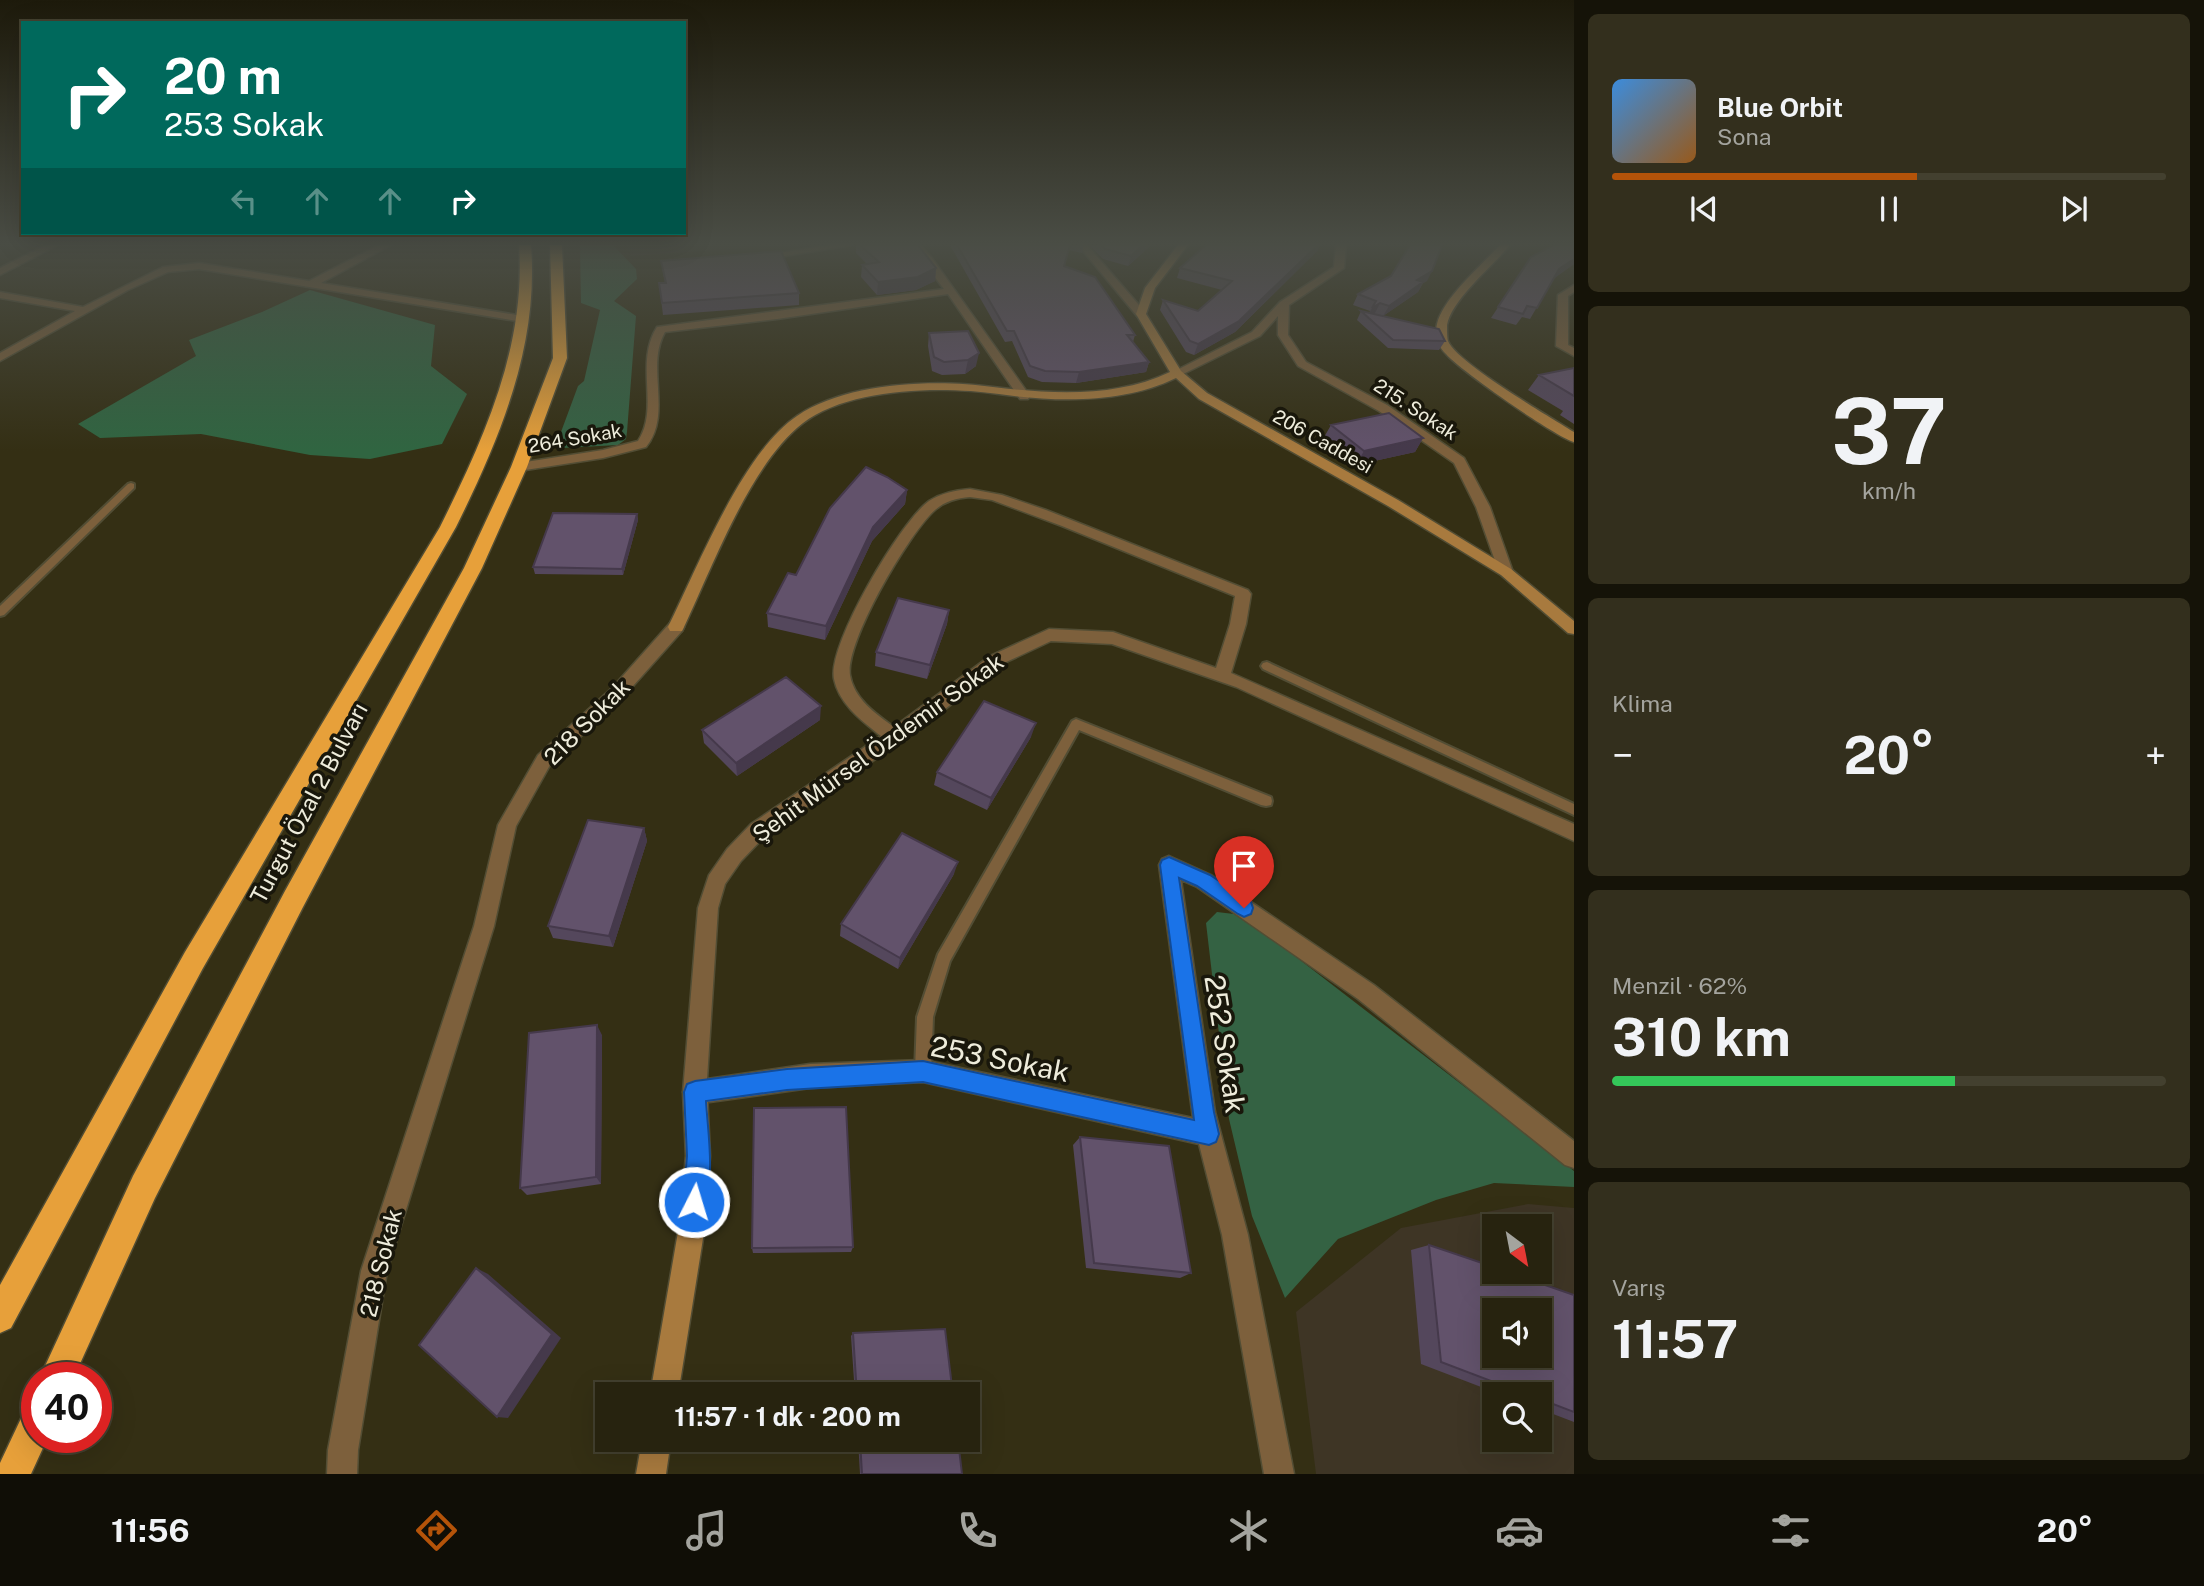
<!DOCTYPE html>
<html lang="tr">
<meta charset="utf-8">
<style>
body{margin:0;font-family:"Public Sans",sans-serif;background:#332f1d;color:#f1f3f6;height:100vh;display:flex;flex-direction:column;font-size:26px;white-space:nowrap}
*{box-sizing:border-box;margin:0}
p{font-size:23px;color:#a4a49e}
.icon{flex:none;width:38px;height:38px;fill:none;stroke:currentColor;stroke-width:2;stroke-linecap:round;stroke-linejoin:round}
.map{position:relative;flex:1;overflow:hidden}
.side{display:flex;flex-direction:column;gap:14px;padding:14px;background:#151308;width:630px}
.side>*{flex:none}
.banner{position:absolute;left:21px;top:21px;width:665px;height:214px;border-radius:0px;box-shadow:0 7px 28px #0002,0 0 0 2px #43402f;background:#00695c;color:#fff;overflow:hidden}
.needle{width:46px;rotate:148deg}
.controls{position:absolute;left:1482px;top:1214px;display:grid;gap:14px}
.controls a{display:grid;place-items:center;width:70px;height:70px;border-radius:0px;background:#27230f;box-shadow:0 7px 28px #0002,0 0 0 2px #43402f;font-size:35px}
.speed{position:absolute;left:21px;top:1362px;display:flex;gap:14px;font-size:35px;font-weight:700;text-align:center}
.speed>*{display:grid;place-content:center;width:91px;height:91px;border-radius:50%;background:#27230f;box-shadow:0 7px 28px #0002,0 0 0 2px #43402f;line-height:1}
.speed .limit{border:10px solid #d22;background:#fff;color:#111}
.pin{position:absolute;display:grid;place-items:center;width:60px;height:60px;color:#fff;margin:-72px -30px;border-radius:50% 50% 50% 0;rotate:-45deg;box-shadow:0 0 7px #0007}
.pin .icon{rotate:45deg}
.me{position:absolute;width:77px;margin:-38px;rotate:5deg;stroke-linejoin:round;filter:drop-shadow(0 0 5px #0008)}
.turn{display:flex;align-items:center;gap:24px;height:147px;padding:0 28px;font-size:32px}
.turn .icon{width:91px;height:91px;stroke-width:2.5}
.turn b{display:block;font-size:49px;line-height:60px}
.lanes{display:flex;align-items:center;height:66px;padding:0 28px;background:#0003;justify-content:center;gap:35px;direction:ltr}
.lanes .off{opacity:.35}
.big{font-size:52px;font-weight:700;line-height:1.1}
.side .widget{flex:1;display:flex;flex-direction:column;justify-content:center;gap:10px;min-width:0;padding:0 24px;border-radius:10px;background:#332f1d}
.side .dial{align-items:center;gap:0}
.dial b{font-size:91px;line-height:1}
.song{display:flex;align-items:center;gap:21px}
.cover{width:84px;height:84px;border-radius:10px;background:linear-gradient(135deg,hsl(210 70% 55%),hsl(30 70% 35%))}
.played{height:7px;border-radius:4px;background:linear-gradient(90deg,#b45309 55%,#43402f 55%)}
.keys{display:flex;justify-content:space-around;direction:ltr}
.heat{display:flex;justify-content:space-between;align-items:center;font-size:38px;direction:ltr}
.charge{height:10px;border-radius:5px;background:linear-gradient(90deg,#34c759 62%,#43402f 0)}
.trip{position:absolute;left:595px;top:1382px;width:385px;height:70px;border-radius:0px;background:#27230f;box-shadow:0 7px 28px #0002,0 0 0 2px #43402f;font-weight:700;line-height:70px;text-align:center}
.dock{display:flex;height:112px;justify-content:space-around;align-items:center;background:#100e06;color:#a4a49e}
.dock .icon{width:49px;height:49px}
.dock .selected{color:#b45309}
.dock b{font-size:32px;color:#f1f3f6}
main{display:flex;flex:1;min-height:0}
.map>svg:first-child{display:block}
.education{fill:#3e3525;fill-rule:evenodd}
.green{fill:#346243}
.forest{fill:#306541}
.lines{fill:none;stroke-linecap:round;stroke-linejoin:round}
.lane-casing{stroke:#524d34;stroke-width:4}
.street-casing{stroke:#524d34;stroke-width:3}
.secondary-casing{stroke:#524d34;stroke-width:3}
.highway-casing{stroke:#524d34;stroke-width:3}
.lane{fill:#7d603c;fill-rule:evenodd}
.street{fill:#7d603c;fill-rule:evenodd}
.secondary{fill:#a87a3e;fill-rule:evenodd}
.highway{fill:#e7a03a;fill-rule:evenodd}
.wall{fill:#54475c}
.shaded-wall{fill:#45394b}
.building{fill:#62526b;stroke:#45394b;stroke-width:2;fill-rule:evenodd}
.route{fill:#1a73e8;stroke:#114b97;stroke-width:2}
.labels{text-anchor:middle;stroke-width:7;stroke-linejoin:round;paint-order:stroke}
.far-street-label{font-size:19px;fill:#eeecdb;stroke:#19170b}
.street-label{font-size:23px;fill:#eeecdb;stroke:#19170b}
.near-street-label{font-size:28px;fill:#eeecdb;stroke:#19170b}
</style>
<main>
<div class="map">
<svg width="1574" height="1474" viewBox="0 0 1574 1474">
<rect width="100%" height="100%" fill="#342f14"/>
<path class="education" d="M627,245H790L631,256Z
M1528,1204L1574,1208V1474H1316L1296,1312L1401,1228ZM1494,1227H1540V1272H1494ZM1494,1311H1540V1356H1494ZM1494,1395H1540V1440H1494Z"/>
<path class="green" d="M580,245H613L636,269L637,279L614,301L636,316L627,432L626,439L618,445L563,448L558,440L578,386L584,381L600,310L581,303Z
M1217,912L1234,914L1291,953L1574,1171V1187L1494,1183L1436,1200L1338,1239L1285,1298L1252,1216L1229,1119L1206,923Z"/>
<path class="forest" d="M310,290L435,325L431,366L467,394L442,444L370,459L310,455L201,434L100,438L78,424L196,356L189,340L262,312Z"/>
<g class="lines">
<defs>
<path id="lane" d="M131,483L134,484V488L4,615L0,616V606L128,484Z
M1267,662L1574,804V815L1263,669L1261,666L1263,663Z
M1076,719L1271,797L1272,801L1271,805L1266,806L1261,805L1079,730L950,961L933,1017L931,1071L929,1077L923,1079L917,1077L915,1071L917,1017L938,954L1072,721Z"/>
<path id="street" d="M46,245H58L0,275V268Z
M379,245H391L321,283L523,316L528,319L523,322L199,269L168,272L128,290L0,361V353L75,311L0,298V292L83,307L163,267L199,263L309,281Z
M829,245H852L760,260L755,257Z
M910,245H920L932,258L1030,396L1028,399H1020L948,294L777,319L665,332C645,367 673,414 646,447L603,458L519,471L512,467L519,463L603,450L638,441C660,408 634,363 657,327L944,289Z
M1078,245H1087L1145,312V316H1137Z
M1336,245H1346L1344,268L1289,305L1288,335L1306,362L1387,405L1464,458L1490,507L1513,572L1511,575L1506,577L1499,572L1476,507L1454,463L1379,411L1298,366L1278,335V316L1260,336L1181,375L1171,373L1252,332L1280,302L1334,267Z
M1574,285V292L1568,296V345L1574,348V356L1556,346L1558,295Z
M970,489L1002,495L1046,510L1248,590L1251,594L1246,624L1231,673L1574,824V841L1236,687L1112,644L1051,641L1002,664L930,721L765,836L741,861L725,884L718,908L707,1079L810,1064L923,1060L1193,1118L1159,865L1162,859L1169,856L1211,875L1374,985L1574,1141V1168L1565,1165L1358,999L1197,887L1181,880L1215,1112L1248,1235L1294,1474H1264L1222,1235L1199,1144L923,1082L810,1088L695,1104L687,1100L683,1092L698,908L709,875L727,849L751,824L881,736C862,721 839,704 834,679C827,645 901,521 929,501C941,493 956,490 970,489ZM970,497L992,500L1062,526L1235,596L1230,624L1216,668L1113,632L1049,629L990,656L894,727C876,714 854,699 850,675C845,642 909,533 935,510C945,501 957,498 970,497Z
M676,622L684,627L682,631L625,695L550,765L516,826L494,926L387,1271L358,1450L357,1474H327L328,1450L361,1271L474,926L498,825L538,755L613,687L670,623Z"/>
<path id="secondary" d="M1178,245H1188L1155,288L1146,314L1181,371L1207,393L1398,500L1511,569L1574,621V634L1568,633L1501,575L1388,506L1199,399L1176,378C1123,404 1056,402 999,394C943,386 850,387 803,423C750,464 713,566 684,627L682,631H670L668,627C698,567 742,453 797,416C847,382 935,379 993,387C1051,394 1116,398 1170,372L1136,314L1145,288Z
M1500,245H1510C1493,266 1452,299 1447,325C1447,329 1447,338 1448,341C1457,363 1550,417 1574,432V442C1554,436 1461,371 1446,354C1438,346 1434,335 1437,324C1443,298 1482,265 1500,245Z
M695,1080L703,1084L707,1092L710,1156L705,1226L678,1395H650L679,1226L686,1156L683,1092L687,1084Z
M642,1440H671L666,1474H636Z"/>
<path id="highway" d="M519,245H531C539,346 500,438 456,527L203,968L11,1328L0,1333V1285L185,952L440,527C484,438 526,347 519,245Z
M550,245H562L567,358L527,467L482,568L303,907L155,1198L74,1377H40L133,1176L285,891L464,568L511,467L553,358Z
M37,1405V1437H48L31,1474H0V1463L25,1410Z"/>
</defs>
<use href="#lane" class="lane-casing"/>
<use href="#street" class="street-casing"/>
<use href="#secondary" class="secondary-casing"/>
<use href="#highway" class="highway-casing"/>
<use href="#lane" class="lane"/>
<use href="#street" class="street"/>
<use href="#secondary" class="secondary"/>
<use href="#highway" class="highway"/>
</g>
<path class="wall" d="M856,245H918L936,268L935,281L916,290L877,295L861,277L862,265L867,264L856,253Z
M950,245H1084L1082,253L1069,250L1064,266L1135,335L1133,342L1149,362L1146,372L1076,383L1042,382L1028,377L1012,341L1005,342Z
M1089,245H1151L1128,266L1103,259Z
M1574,245V264L1554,278L1530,319L1522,317L1516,325L1491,318L1531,257Z
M1318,250L1235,332L1194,355L1186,352L1160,310L1163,300L1198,311L1222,290L1177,278L1180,268Z
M661,261L799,293V305L663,315L659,283H665Z
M1427,281L1423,283L1418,292L1383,316L1445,341L1439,350L1388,348L1357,320L1361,311L1369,313L1370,311L1353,305L1358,294Z
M929,333L976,366L965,374L942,375L932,371L928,346Z
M1574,368V424L1560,415L1563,411L1528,390L1539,375Z
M1331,425L1423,438L1415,452L1356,465L1323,439Z
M907,490L905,504L872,541L825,640L768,627L767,613L796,575Z
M637,514L638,520L623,575L535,574L533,567Z
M949,610L947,624L927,679L875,666L876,652Z
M820,720L737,776L704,743L702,730Z
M1031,737L987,810L934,785L937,772Z
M644,828L647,841L613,947L553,938L548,926Z
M954,874L898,969L840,936L841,924Z
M602,1035L601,1184L527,1195L520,1188Z
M1080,1137L1191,1273L1180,1278L1086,1268L1073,1145Z
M1429,1245L1574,1295V1422L1540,1409V1395H1502L1421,1364L1411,1250Z
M853,1247L851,1252L753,1253L752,1248Z
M853,1333L953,1395H855L851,1336Z
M858,1440H958L962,1474H860Z"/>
<path class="shaded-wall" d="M1143,245H1151L1128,266L1131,256Z
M1318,245H1320L1318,250L1235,332L1194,355L1198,344Z
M1574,259V264L1552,280L1559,269Z
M936,268L935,281L916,290L877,295L878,282Z
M1432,271L1427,281L1423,283L1418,292L1383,316L1389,306L1417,280Z
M1380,303L1375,313L1367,318L1372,308Z
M979,353L976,366L965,374L968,360Z
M1149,362L1146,372L1076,383L1079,372Z
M1423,438L1415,452L1356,465L1364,451Z
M907,490L905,504L872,541L825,640L826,626L873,527Z
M637,514L638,520L623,575L622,569Z
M949,610L947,624L927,679L930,665Z
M821,706L820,720L737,776L736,763Z
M1036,723L1031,737L987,810L991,798Z
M644,828L647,841L613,947L609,936Z
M958,862L954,874L898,969L900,958Z
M597,1025L602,1035L601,1184L596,1177Z
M476,1268L488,1274L561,1338L508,1418L497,1417Z"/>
<path class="building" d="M860,245H918L936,268L918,277L878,282L862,265L879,262Z
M957,245H1070L1064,266L1095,277L1135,335H1127L1149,362L1079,372L1045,371L1030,366L1014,331H1007Z
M1101,245H1143L1131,256L1105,249Z
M1206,245H1318L1239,321L1198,344L1190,341L1163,300L1198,311L1232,281L1180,268Z
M1410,245H1442L1432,271L1417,280L1423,282L1389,306L1380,303L1372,308L1376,301L1358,294L1391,276Z
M1554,245H1574V259L1559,269L1537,308L1527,306L1523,314L1498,307L1531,257Z
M781,251L799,293L662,303L659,283H666L661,261Z
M1361,311L1439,329L1445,341L1393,340Z
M968,331L979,353L968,360L944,362L934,357L929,333Z
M1574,368V396L1539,375Z
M1389,413L1423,438L1364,451L1331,425Z
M866,467L887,477L907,490L873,527L826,626L767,613L788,573L796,575L830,508Z
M553,513L637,514L622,569L533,567Z
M898,598L949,610L930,665L876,652Z
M786,677L821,706L736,763L702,730Z
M984,701L1036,723L991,798L937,772Z
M588,820L644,828L609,936L548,926Z
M902,833L958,862L900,958L841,924Z
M597,1025L596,1177L520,1188L529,1033Z
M846,1107L853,1247L752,1248L754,1108Z
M1080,1137L1169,1146L1191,1273L1094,1263Z
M1429,1245L1494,1267V1272H1508L1574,1295V1412L1540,1399V1395H1528L1441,1362ZM1494,1311H1540V1356H1494Z
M476,1268L552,1334L497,1417L419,1345Z
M945,1329L953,1395H857L853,1333Z
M860,1440H958L962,1474H862Z"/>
<linearGradient id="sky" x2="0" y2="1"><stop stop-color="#1d1a0b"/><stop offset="0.54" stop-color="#4a4d45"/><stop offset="1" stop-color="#4a4d45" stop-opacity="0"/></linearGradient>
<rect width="1574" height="451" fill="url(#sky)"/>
<path class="route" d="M1169,857L1210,875L1251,902L1253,908L1251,914L1244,917L1238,914L1197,886L1179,878L1214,1112L1219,1134L1216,1142L1209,1145L923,1082L787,1090L706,1101C708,1135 716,1178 702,1211L694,1214L686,1211L683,1202L687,1156L684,1092L687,1084L695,1081L787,1069L923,1061L1194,1120L1160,865L1162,860Z"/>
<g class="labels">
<g class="far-street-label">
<text transform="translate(1416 409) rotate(33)" y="7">215. Sokak</text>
<text transform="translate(575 438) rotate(-10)" y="7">264 Sokak</text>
<text transform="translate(1323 441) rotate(29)" y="7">206 Caddesi</text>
</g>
<g class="street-label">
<text transform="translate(587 722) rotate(-45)" y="8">218 Sokak</text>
<text transform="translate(878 748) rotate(-36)" y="8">Şehit Mürsel Özdemir Sokak</text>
<text transform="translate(309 803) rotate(-62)" y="8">Turgut Özal 2 Bulvarı</text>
<text transform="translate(381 1263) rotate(-76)" y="8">218 Sokak</text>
</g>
<g class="near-street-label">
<text transform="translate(1225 1044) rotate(81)" y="10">252 Sokak</text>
<text transform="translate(1000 1059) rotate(11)" y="10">253 Sokak</text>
</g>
</g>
</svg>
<div class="controls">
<a><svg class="needle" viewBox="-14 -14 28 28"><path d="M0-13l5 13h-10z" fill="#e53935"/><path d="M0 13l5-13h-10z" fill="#a4a49e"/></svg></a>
<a><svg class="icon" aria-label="sound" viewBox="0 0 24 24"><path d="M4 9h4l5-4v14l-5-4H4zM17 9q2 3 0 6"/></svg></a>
<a><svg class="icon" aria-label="search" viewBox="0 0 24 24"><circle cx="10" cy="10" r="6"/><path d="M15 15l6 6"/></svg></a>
</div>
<div class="speed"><div class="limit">40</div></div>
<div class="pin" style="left:1244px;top:908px;background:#d93025"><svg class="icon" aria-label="arrive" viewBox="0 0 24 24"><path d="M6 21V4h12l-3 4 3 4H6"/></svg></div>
<svg class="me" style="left:694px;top:1202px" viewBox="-20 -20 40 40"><circle r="17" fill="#1a73e8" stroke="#fff" stroke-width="3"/><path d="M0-11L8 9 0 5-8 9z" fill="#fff"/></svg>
<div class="trip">11:57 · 1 dk · 200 m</div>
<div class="banner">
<div class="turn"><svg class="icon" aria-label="right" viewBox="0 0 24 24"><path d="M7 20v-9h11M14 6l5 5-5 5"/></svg><div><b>20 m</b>253 Sokak</div></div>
<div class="lanes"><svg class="icon off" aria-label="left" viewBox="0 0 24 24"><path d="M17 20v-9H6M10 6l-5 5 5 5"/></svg><svg class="icon off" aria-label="ahead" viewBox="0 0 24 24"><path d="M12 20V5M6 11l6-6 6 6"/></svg><svg class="icon off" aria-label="ahead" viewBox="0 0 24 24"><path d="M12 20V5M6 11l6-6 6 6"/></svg><svg class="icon" aria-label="right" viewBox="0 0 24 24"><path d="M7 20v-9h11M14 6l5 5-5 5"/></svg></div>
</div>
</div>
<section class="side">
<div class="widget">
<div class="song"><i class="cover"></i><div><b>Blue Orbit</b><p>Sona</p></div></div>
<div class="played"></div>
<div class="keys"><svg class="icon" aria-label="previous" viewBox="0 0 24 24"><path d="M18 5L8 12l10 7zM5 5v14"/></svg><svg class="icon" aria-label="pause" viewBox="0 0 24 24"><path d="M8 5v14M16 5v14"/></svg><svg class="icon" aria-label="next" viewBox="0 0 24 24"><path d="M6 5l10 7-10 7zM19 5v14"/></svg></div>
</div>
<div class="widget dial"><b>37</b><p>km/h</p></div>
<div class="widget"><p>Klima</p>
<div class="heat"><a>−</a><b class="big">20°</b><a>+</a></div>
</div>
<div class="widget"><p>Menzil · 62%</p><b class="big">310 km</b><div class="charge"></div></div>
<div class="widget"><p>Varış</p><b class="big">11:57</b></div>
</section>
</main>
<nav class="dock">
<b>11:56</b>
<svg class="icon selected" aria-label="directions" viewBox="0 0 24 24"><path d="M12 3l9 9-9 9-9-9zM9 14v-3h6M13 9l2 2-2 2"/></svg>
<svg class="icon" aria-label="music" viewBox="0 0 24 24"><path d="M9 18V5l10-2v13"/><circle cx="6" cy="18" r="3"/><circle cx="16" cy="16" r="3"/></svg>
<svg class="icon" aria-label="phone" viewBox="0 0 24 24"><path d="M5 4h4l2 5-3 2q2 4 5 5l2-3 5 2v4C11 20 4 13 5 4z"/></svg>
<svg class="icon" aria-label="climate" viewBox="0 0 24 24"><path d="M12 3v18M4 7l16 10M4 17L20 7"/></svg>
<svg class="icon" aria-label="car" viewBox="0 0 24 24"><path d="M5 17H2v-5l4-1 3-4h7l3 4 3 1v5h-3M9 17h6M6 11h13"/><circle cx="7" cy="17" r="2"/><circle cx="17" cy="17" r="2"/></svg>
<svg class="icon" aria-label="filters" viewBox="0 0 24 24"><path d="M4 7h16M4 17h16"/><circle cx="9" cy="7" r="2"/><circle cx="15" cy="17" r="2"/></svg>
<b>20°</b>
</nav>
